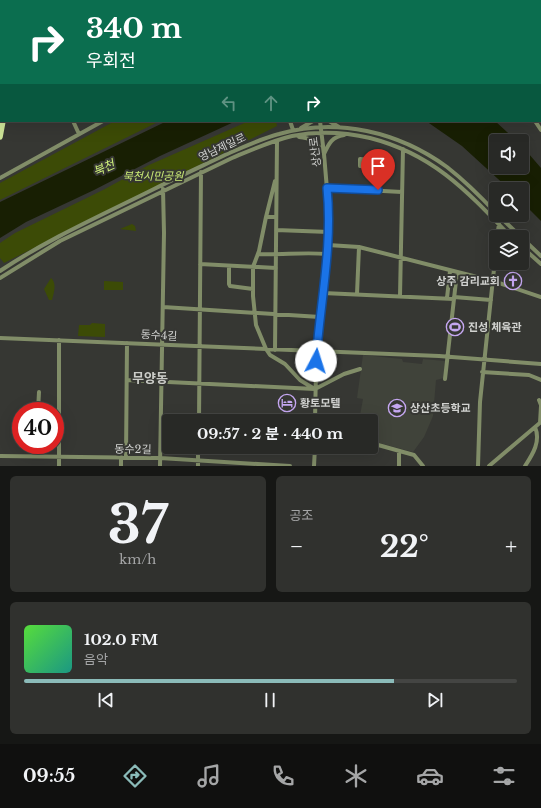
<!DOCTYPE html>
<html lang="ko">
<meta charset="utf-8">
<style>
body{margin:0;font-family:"Libre Baskerville","Noto Sans KR",serif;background:#30312e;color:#f1f3f6;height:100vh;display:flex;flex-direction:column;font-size:15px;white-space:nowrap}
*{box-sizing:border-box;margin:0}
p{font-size:13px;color:#a5a6a7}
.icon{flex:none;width:22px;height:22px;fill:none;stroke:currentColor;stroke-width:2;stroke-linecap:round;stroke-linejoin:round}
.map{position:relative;height:466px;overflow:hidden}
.side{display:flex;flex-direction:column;gap:10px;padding:10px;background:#161715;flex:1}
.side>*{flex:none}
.hud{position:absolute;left:0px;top:0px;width:541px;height:122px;box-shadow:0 4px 16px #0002,0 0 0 1px #444543;background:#0b6e4f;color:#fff;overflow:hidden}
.controls{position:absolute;left:489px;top:134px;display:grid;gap:8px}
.controls a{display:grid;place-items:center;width:40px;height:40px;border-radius:4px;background:#282926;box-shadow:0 4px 16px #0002,0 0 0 1px #444543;font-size:20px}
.speed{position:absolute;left:12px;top:402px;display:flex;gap:8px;font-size:20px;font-weight:700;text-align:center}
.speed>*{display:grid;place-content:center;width:52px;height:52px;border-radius:50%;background:#282926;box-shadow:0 4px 16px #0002,0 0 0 1px #444543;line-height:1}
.speed .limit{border:6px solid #d22;background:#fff;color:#111}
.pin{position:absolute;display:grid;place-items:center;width:34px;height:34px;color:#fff;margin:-41px -17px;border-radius:50% 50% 50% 0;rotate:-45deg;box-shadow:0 0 4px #0007}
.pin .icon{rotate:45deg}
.me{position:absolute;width:44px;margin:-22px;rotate:5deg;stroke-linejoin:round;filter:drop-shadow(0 0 3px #0008)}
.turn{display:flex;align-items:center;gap:14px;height:84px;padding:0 20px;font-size:18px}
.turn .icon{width:52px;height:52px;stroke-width:2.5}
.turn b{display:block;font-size:28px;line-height:34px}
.lanes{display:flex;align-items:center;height:38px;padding:0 20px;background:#0003;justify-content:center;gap:20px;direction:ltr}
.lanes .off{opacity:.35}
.big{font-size:30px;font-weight:700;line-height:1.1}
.side .tile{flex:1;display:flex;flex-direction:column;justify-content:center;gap:6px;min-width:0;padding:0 14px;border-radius:6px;background:#30312e}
.side .dial{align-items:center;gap:0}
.dial b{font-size:52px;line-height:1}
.song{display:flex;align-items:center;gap:12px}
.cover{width:48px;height:48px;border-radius:6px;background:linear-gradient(135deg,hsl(110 70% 55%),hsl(170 70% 35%))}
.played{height:4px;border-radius:2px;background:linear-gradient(90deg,#8bbbb9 75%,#444543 75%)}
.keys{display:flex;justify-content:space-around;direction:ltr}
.heat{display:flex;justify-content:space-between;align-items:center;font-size:22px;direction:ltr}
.side .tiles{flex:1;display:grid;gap:10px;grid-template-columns:1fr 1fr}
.tile:last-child{grid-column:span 2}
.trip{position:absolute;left:162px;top:414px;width:216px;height:40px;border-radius:4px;background:#282926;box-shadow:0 4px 16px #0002,0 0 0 1px #444543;font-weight:700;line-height:40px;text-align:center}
.tab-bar{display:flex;height:64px;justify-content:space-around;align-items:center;background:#10100f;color:#a5a6a7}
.tab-bar .icon{width:28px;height:28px}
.tab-bar .active{color:#8bbbb9}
.tab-bar b{font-size:18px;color:#f1f3f6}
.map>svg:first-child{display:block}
.built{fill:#40433a}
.green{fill:#3c4b06}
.water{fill:#181f03}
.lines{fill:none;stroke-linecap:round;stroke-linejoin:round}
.minor{stroke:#818d68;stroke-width:4}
.major{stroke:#cbe296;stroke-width:5.5}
.route-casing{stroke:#114b97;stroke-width:10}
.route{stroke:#1a73e8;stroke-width:7}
.labels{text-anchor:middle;stroke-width:4;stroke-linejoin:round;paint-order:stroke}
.street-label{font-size:11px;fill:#d1d2d0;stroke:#363733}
.park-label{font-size:11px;font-style:italic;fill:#cced76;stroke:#363733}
.poi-label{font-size:11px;font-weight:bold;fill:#d1d2d0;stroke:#363733;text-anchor:start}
.water-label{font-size:12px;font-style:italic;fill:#d1f37b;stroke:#363733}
.quarter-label{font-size:13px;font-weight:bold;fill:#cbccc8;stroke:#363733}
</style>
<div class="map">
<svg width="541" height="466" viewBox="0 0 541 466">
<rect width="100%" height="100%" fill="#363733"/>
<path class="built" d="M98,0H223L96,1Z
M363,355L402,359L403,362L422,364L423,359L445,361L444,378L436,380L433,416L424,437L413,452L371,441V421H359L363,399L357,398Z"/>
<path class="green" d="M321,0H541V69L540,1Z
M115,121H160L0,200V183Z
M249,121H276L277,126L4,263L0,258V243L15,233L103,190L149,165Z
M132,224L135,226L136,231L120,229Z
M51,278C57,283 54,293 52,300H49L44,289Z
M104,281L123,282V290H104Z
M92,323L105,324V337L78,336L79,325H90Z"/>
<path class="water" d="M167,121H236L160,156L94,190L26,222L0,238V202Z
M426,121H495L517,141H496V167H522V146L541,168V221L522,202V189H509L462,146Z"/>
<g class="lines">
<path class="minor" d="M307,0V1
M73,121L79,134
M290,121L293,130
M329,121L339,127
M535,121L541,130
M301,128L313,121
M299,137C313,138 316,143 324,153
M324,154C329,143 332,137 344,135
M0,178L103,121
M327,188L402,192
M377,190L380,171L379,168L360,166V159L379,161V168
M498,215L521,237
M266,217L275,181
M276,217H266L259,251L253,267V296L256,325L266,349L270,355L285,364L300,380L313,388
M276,230L329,232
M497,237L499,224
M522,238L541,256
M328,245L359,247L493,281L541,297
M522,247L541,264
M258,254C281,255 304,252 327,254
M200,264L276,268
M229,266V284L230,286L253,289
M0,271C48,239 102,215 154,189C178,177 202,166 225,155C243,147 260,139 279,134C337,117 399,132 447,167C465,181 481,197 496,213
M0,278L60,241L232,158C251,150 271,141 292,136C318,131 344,132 370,138C433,154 467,191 511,237
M323,293L454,299
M357,294L359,247
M400,296L403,149
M454,297L491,300
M447,298L450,271
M163,307L320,317
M0,338L439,356L541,364
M275,350L277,141
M482,372L529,375L541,380
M445,379L457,272
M127,380L315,389L344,374L360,369
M539,400L541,405
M38,411L39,392
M17,419H21
M199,421L201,172
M315,421L316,370L326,270L329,213L324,154L320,121
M540,423L541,406
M371,443L414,455L423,466
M0,456L160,458L290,466
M126,458L127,343
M59,466V340
M121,466V457
M160,466L164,233L163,189
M198,466V447
M314,466L315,447
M399,466V451
M478,466L480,402L496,250
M489,466L541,422
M525,466C533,454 541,441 535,427"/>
<path class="major" d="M22,1V0
M27,1V0
M0,108L1,103
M0,137L3,121"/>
</g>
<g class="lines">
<defs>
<path id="route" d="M316,361C320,303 333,246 327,188L378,190"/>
</defs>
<use href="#route" class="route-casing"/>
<use href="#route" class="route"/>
</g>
<defs>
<symbol id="church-ring" viewBox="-11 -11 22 22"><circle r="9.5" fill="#363733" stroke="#c5a7f1" stroke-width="1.5"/><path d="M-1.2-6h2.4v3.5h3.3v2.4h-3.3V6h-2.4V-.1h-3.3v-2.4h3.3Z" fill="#c5a7f1"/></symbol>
<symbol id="stadium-ring" viewBox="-11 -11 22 22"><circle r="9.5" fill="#363733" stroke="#c5a7f1" stroke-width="1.5"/><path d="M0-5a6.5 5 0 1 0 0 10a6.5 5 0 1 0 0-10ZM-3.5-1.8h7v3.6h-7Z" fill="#c5a7f1"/></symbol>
<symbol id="hotel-ring" viewBox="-11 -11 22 22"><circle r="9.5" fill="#363733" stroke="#c5a7f1" stroke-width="1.5"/><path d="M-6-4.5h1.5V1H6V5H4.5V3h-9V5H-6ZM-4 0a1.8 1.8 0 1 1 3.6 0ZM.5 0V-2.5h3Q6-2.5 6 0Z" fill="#c5a7f1"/></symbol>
<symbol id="school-ring" viewBox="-11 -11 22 22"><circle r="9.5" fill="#363733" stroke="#c5a7f1" stroke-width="1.5"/><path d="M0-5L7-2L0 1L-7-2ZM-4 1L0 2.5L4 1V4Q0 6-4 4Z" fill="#c5a7f1"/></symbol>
</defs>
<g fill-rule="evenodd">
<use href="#church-ring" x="503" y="271" width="20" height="20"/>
<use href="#stadium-ring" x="445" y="317" width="20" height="20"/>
<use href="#hotel-ring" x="277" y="393" width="20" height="20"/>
<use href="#school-ring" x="387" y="398" width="20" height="20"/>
</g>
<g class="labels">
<g class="street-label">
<text transform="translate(222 147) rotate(-25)" y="4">영남제일로</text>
<text transform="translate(315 152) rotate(-97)" y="4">상산로</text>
<text transform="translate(159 335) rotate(3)" y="4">동수4길</text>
<text transform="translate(133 449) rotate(1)" y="4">동수2길</text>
</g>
<g class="park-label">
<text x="153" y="180">북천시민공원</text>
</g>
<g class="poi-label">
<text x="500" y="285" text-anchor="end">상주 감리교회</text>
<text x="468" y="331">진성 체육관</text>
<text x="300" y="407">황토모텔</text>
<text x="410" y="412">상산초등학교</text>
</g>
<g class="water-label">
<text transform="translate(104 168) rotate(-24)" y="4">북천</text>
</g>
<g class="quarter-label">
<text x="150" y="383">무양동</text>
</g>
</g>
</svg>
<div class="controls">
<a><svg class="icon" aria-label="sound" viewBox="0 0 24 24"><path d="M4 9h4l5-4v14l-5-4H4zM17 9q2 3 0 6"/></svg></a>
<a><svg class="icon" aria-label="search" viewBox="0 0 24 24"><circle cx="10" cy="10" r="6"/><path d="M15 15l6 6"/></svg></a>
<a><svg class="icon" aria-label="layers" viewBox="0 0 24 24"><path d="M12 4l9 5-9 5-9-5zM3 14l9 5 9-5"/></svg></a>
</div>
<div class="speed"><div class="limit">40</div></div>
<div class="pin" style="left:378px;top:190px;background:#d93025"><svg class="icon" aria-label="arrive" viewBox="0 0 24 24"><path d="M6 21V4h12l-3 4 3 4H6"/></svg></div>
<svg class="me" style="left:316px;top:361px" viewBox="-20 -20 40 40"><circle r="19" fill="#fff"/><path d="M0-13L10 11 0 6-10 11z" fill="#1a73e8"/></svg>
<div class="trip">09:57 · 2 분 · 440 m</div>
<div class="hud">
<div class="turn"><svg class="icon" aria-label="right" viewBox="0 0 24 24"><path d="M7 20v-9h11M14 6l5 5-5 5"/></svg><div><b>340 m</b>우회전</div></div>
<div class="lanes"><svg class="icon off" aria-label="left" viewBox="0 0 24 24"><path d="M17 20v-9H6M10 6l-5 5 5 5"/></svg><svg class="icon off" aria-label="ahead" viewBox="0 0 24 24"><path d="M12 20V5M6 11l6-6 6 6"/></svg><svg class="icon" aria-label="right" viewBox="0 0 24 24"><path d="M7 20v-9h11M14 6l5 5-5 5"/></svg></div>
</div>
</div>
<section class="side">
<div class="tiles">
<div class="tile dial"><b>37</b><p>km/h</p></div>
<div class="tile"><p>공조</p>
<div class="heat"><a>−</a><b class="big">22°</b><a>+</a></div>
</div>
<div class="tile">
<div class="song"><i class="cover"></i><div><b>102.0 FM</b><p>음악</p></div></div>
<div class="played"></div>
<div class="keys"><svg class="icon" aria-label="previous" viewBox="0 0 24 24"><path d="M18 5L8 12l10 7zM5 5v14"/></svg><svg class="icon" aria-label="pause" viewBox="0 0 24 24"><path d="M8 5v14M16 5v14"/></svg><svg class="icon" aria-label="next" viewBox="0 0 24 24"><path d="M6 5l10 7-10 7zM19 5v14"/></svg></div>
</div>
</div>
</section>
<nav class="tab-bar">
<b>09:55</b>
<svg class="icon active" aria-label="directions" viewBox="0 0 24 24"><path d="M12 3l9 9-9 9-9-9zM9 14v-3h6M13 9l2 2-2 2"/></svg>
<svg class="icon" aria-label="music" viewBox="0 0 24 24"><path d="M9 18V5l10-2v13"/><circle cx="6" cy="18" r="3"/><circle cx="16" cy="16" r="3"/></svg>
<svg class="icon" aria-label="phone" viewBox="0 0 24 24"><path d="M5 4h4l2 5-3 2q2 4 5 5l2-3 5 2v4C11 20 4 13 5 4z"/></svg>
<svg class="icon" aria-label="climate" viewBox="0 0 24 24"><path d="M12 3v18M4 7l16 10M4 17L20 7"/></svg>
<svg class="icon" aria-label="car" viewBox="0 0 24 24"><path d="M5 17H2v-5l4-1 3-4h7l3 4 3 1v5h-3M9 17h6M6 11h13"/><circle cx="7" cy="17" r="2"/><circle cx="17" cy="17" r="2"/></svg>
<svg class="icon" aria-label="filters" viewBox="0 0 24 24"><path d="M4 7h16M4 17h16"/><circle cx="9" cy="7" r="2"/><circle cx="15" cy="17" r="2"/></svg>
</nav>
